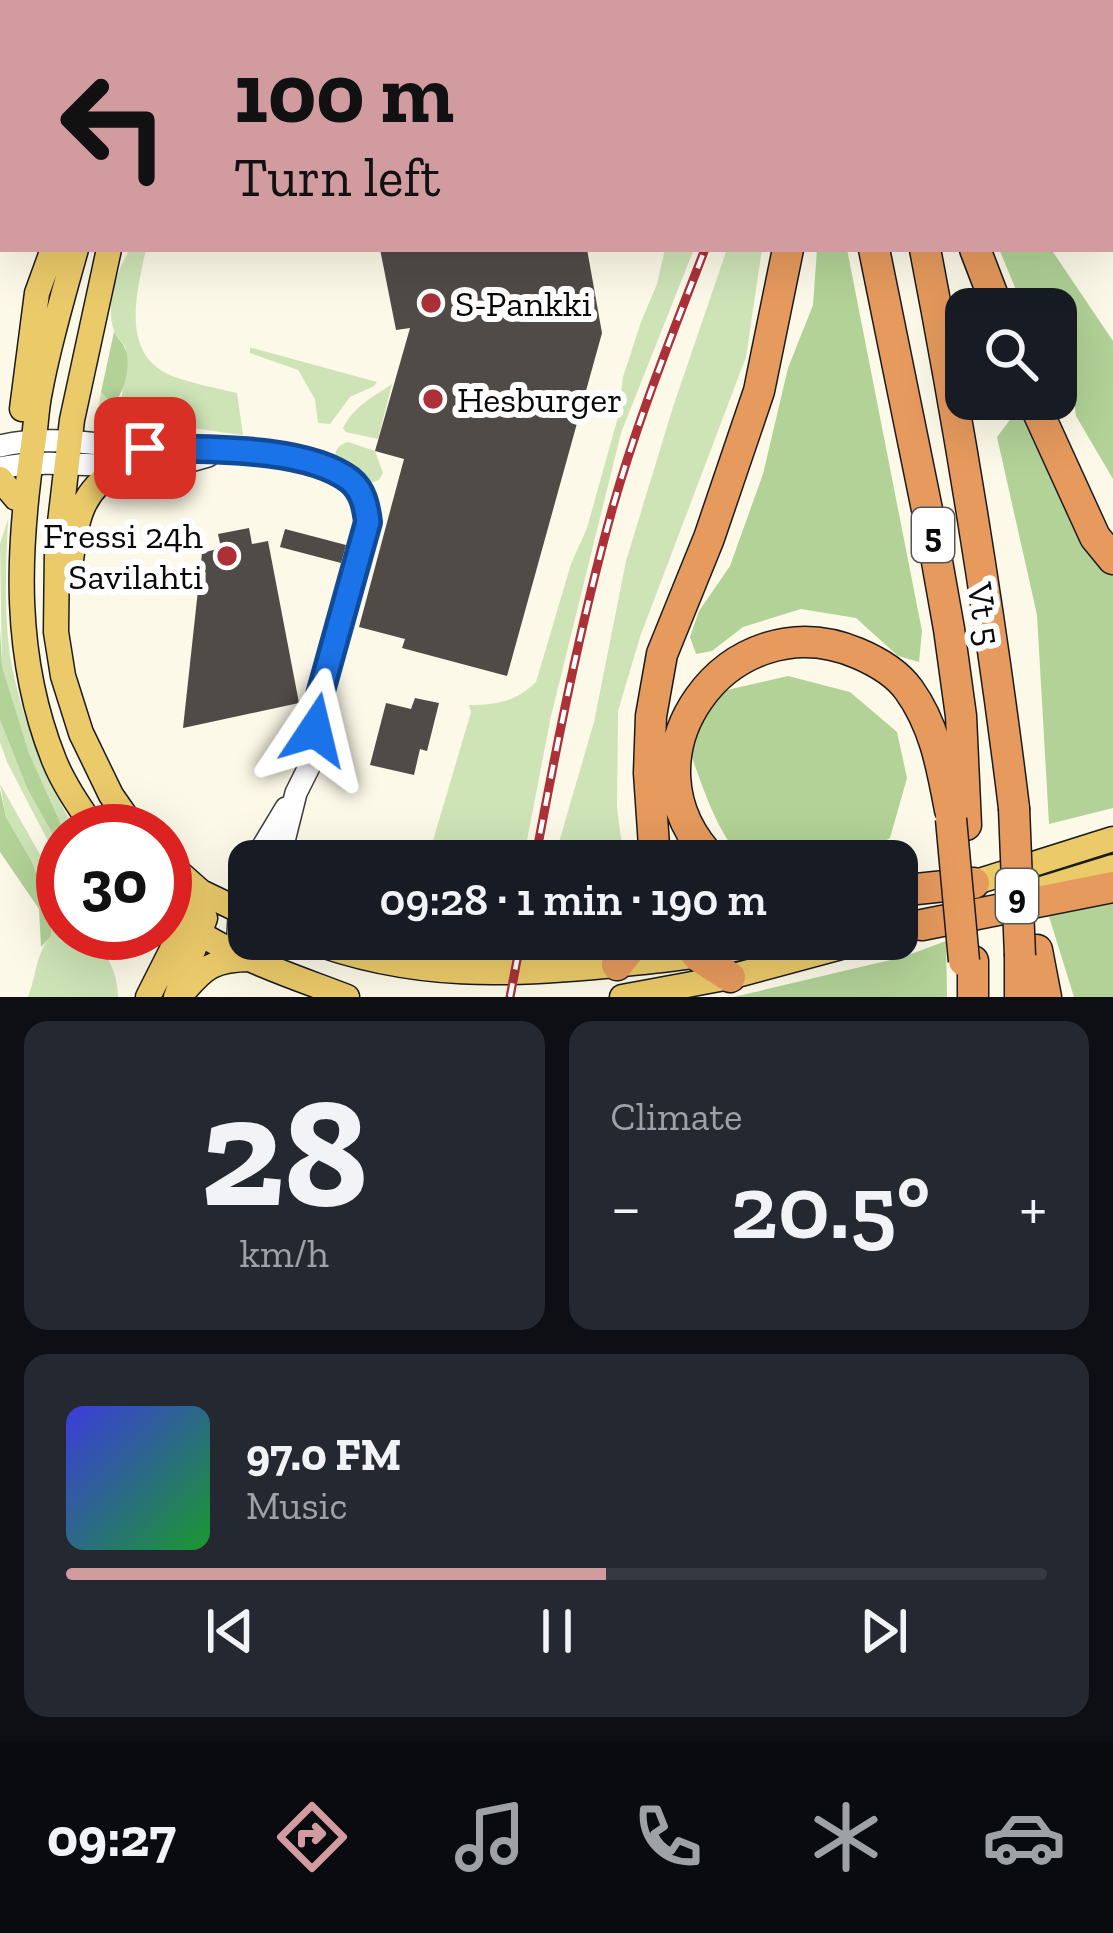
<!DOCTYPE html>
<meta charset="utf-8">
<style>
body{margin:0;font-family:"Zilla Slab",serif;background:#242831;color:#f1f3f6;height:100vh;display:flex;flex-direction:column;font-size:45px;white-space:nowrap}
*{box-sizing:border-box;margin:0}
p{font-size:39px;color:#9ea1a6}
.icon{flex:none;width:66px;height:66px;fill:none;stroke:currentColor;stroke-width:2;stroke-linecap:round;stroke-linejoin:round}
.map{position:relative;height:997px;overflow:hidden}
.drawer{display:flex;flex-direction:column;gap:24px;padding:24px;background:#0d0f14;flex:1}
.drawer>*{flex:none}
.guide{position:absolute;left:0px;top:0px;width:1113px;height:252px;box-shadow:0 12px 48px #0002;background:#d29ba0;color:#111;overflow:hidden}
.tools{position:absolute;left:945px;top:288px;display:grid;gap:24px}
.tools a{display:grid;place-items:center;width:132px;height:132px;border-radius:24px;background:#171b24;box-shadow:0 12px 48px #0002;font-size:60px}
.speed{position:absolute;left:36px;top:804px;display:flex;gap:24px;font-size:60px;font-weight:700;text-align:center}
.speed>*{display:grid;place-content:center;width:156px;height:156px;border-radius:50%;background:#171b24;box-shadow:0 12px 48px #0002;line-height:1}
.speed .limit{border:18px solid #d22;background:#fff;color:#111}
.pin{position:absolute;display:grid;place-items:center;width:102px;height:102px;color:#fff;margin:-51px;border-radius:24px;box-shadow:0 6px 18px #0006}
.me{position:absolute;width:132px;margin:-66px;rotate:10deg;stroke-linejoin:round;filter:drop-shadow(0 0 9px #0008)}
.turn{display:flex;align-items:center;gap:42px;height:252px;padding:0 36px;font-size:54px}
.turn .icon{width:156px;height:156px;stroke-width:2.5}
.turn b{display:block;font-size:84px;line-height:102px}
.big{font-size:90px;font-weight:600;line-height:1.1}
.drawer .card{flex:1;display:flex;flex-direction:column;justify-content:center;gap:18px;min-width:0;padding:0 42px;border-radius:24px;background:#242831}
.drawer .dial{align-items:center;gap:0}
.dial b{font-size:156px;line-height:1}
.song{display:flex;align-items:center;gap:36px}
.cover{width:144px;height:144px;border-radius:18px;background:linear-gradient(135deg,hsl(240 70% 55%),hsl(130 70% 35%))}
.played{height:12px;border-radius:6px;background:linear-gradient(90deg,#d29ba0 55%,#363941 55%)}
.keys{display:flex;justify-content:space-around;direction:ltr}
.heat{display:flex;justify-content:space-between;align-items:center;font-size:66px;direction:ltr}
.drawer .tiles{flex:1;display:grid;gap:24px;grid-template-columns:1fr 1fr}
.card:last-child{grid-column:span 2}
.trip{position:absolute;left:228px;top:840px;width:690px;height:120px;border-radius:24px;background:#171b24;box-shadow:0 12px 48px #0002;font-weight:600;line-height:120px;text-align:center}
.dock{display:flex;height:192px;justify-content:space-around;align-items:center;background:#090b0e;color:#9ea1a6}
.dock .icon{width:84px;height:84px}
.dock .current{color:#d29ba0}
.dock b{font-size:54px;color:#f1f3f6}
.map>svg:first-child{display:block}
.green{fill:#cee3b6}
.forest{fill:#b2d297}
.building{fill:#514b47}
.lines{fill:none;stroke-linecap:round;stroke-linejoin:round}
.minor-casing{stroke:#3d3d3d;stroke-width:24}
.major-casing{stroke:#1b1b1b;stroke-width:27}
.highway-casing{stroke:#1b1b1b;stroke-width:33}
.minor{stroke:#fff;stroke-width:21}
.major{stroke:#ebca6a;stroke-width:24}
.highway{stroke:#e69a5d;stroke-width:30}
.rail-casing{stroke:#ab3038;stroke-width:9}
.rail{stroke:#fff;stroke-width:4.5;stroke-dasharray:14;stroke-linecap:butt}
.highway-bridge-casing{stroke:#1b1b1b;stroke-width:33;stroke-linecap:butt}
.highway-bridge{stroke:#e69a5d;stroke-width:30}
.route-casing{stroke:#114b97;stroke-width:30}
.route{stroke:#1a73e8;stroke-width:21}
.poi-dot{fill:#ab3038;stroke:#fff;stroke-width:4.5}
.labels{text-anchor:middle;stroke-width:12;stroke-linejoin:round;paint-order:stroke}
.shield{fill:#fff;stroke:#545454;stroke-width:3}
.shield-label{font-size:33px;font-weight:bold;fill:#0a0a0a}
.poi-label{font-size:36px;fill:#0a0a0a;stroke:#fff;text-anchor:start}
.street-label{font-size:36px;fill:#0a0a0a;stroke:#fff}
</style>
<div class="map">
<svg width="1113" height="997" viewBox="0 0 1113 997">
<rect width="100%" height="100%" fill="#fdf9e8"/>
<path class="green" d="M130,249H146C137,292 119,354 172,376C193,384 216,388 237,393L243,435C217,432 190,427 164,425C139,423 118,429 98,411L101,392L113,404L122,396L126,348C125,346 114,333 114,331C105,305 117,270 130,249Z
M665,249H694L621,433L551,716L523,861H427L471,712L469,705C497,705 515,702 536,682L571,564L587,528L618,417L623,377L641,322L657,284Z
M727,249H762L746,357L640,637L618,711L617,808L624,861H558L557,849L594,722L626,561L673,407Z
M250,348L256,349L377,382L374,386L350,397L330,424L318,423L315,399L298,370L250,353Z
M392,384L378,439L346,432L343,428C355,405 372,398 392,384Z
M348,442L375,451L383,473L379,480L370,483L335,456C336,448 340,444 348,442Z
M8,519C6,568 3,618 12,667C24,724 46,781 76,831H64L29,753L2,666L0,544Z
M0,720L27,788L63,853V870L7,762L0,742Z
M0,784L63,895V933H92C106,952 118,973 118,997H28C36,977 36,952 51,936V907L31,860L6,817Z
M329,843L423,861H333Z
M373,939H504L496,955L408,949Z"/>
<path class="forest" d="M1031,0H1113V223L1110,216V3H1031Z
M817,249H847L922,631L919,662L898,656L856,618L801,609L743,627L712,651L696,654L690,637L699,611L730,566L763,474L788,368L813,305Z
M999,249H1051L1113,341V479L1076,416L1068,357L1056,353V309H1024Z
M114,332C117,337 125,346 126,351C131,367 124,393 113,405L101,392Z
M1021,405L1113,571V808L1049,824L1037,615L997,437Z
M0,629L2,666L29,753L64,831L63,853L27,788L0,720Z
M788,676L850,692L897,732L907,778L890,838L852,861H747C718,841 701,780 688,747L718,692Z
M0,790L6,817L31,860L51,907V936L41,947L39,909L0,852Z
M1107,902L1113,903V997H1074L1047,910Z
M946,941L947,997H734L903,957Z"/>
<path class="building" d="M380,249H587L602,333L507,676L402,648L405,639L359,627L404,459L375,451L410,328L396,330Z
M249,528L252,544L268,541L299,703L183,728L202,553L221,548L218,534Z
M285,529L346,545L341,563L280,547Z
M415,698L439,703L427,751L420,749L414,775L370,765L386,703L411,709Z"/>
<g class="lines">
<defs>
<path id="minor" d="M286,3L301,0
M353,3L354,0
M0,446C49,434 100,446 149,448C198,450 251,447 299,458C316,462 336,470 350,481C364,491 366,506 368,522L319,698L311,763L296,793L279,861
M0,468C69,453 135,480 208,456
M254,861L286,808
M355,939L384,962
M237,952L241,882L249,869"/>
<path id="major" d="M150,3L152,0
M182,3L183,0
M207,3L208,0
M76,249C63,296 49,342 40,391C36,409 36,427 33,445C17,553 13,657 54,760C64,785 81,809 96,831
M109,249L72,420L57,548L56,632L63,676L81,733L111,795L136,831
M22,409L37,293L53,249
M0,479L16,498
M71,560C77,518 81,490 120,468
M165,860L201,892L249,915
M957,888L1113,839
M1035,891L1113,867
M165,908C215,952 285,973 347,997
M897,932L939,920
M305,939C412,980 511,976 623,964C675,959 726,953 777,939
M181,995C204,967 214,959 251,959
M148,997L201,892
M176,997L205,918
M622,997L730,977L871,939"/>
<path id="highway" d="M800,0V3
M832,0L833,3
M895,0V3
M874,249L933,539L949,629L961,716L966,825
M925,249C961,435 991,620 1014,808
M975,249L998,309
M1032,399L1095,537L1113,559
M655,861L649,773L651,716L662,654L709,538L759,391L788,249
M714,861C612,759 728,599 857,653C876,661 897,673 909,690C935,726 942,768 950,810
M897,891L974,883
M922,925L1113,887
M683,939L699,957L730,977
M1037,950L1046,997
M1020,956V997
M617,965L638,939
M973,997V961"/>
</defs>
<use href="#minor" class="minor-casing"/>
<use href="#major" class="major-casing"/>
<use href="#highway" class="highway-casing"/>
<use href="#minor" class="minor"/>
<use href="#major" class="major"/>
<use href="#highway" class="highway"/>
<defs>
<path id="rail" d="M817,3L819,0
M535,861C557,743 580,626 612,510C637,421 672,335 705,249
M510,997L521,939"/>
</defs>
<use href="#rail" class="rail-casing"/>
<use href="#rail" class="rail"/>
<defs>
<path id="highway-bridge" d="M1014,808L1020,956
M951,819L964,961"/>
</defs>
<use href="#highway-bridge" class="highway-bridge-casing"/>
<use href="#highway-bridge" class="highway-bridge"/>
</g>
<g class="lines">
<defs>
<path id="route" d="M145,448C201,450 304,445 350,480C363,491 366,506 368,522L319,698L315,730"/>
</defs>
<use href="#route" class="route-casing"/>
<use href="#route" class="route"/>
</g>
<g class="poi-dot">
<circle cx="431" cy="303" r="12"/>
<circle cx="433" cy="399" r="12"/>
<circle cx="227" cy="556" r="12"/>
</g>
<g class="labels">
<g class="shield">
<rect x="912" y="508" width="42" height="54" rx="9"/>
<rect x="996" y="869" width="42" height="54" rx="9"/>
</g>
<g class="shield-label">
<text x="933" y="547">5</text>
<text x="1017" y="908">9</text>
</g>
<g class="poi-label">
<text x="455" y="316">S-Pankki</text>
<text x="457" y="412">Hesburger</text>
<text x="203" y="548" text-anchor="end">Fressi 24h<tspan x="203" dy="41">Savilahti</tspan></text>
</g>
<g class="street-label">
<text transform="translate(985 614) rotate(81)" y="13">Vt 5</text>
</g>
</g>
</svg>
<div class="tools">
<a><svg class="icon" aria-label="search" viewBox="0 0 24 24"><circle cx="10" cy="10" r="6"/><path d="M15 15l6 6"/></svg></a>
</div>
<div class="speed"><div class="limit">30</div></div>
<div class="pin" style="left:145px;top:448px;background:#d93025"><svg class="icon" aria-label="arrive" viewBox="0 0 24 24"><path d="M6 21V4h12l-3 4 3 4H6"/></svg></div>
<svg class="me" style="left:315px;top:730px" viewBox="-20 -20 40 40"><path d="M0-17L14 15 0 8-14 15z" fill="#1a73e8" stroke="#fff" stroke-width="4"/></svg>
<div class="trip">09:28 · 1 min · 190 m</div>
<div class="guide">
<div class="turn"><svg class="icon" aria-label="left" viewBox="0 0 24 24"><path d="M17 20v-9H6M10 6l-5 5 5 5"/></svg><div><b>100 m</b>Turn left</div></div>
</div>
</div>
<section class="drawer">
<div class="tiles">
<div class="card dial"><b>28</b><p>km/h</p></div>
<div class="card"><p>Climate</p>
<div class="heat"><a>−</a><b class="big">20.5°</b><a>+</a></div>
</div>
<div class="card">
<div class="song"><i class="cover"></i><div><b>97.0 FM</b><p>Music</p></div></div>
<div class="played"></div>
<div class="keys"><svg class="icon" aria-label="previous" viewBox="0 0 24 24"><path d="M18 5L8 12l10 7zM5 5v14"/></svg><svg class="icon" aria-label="pause" viewBox="0 0 24 24"><path d="M8 5v14M16 5v14"/></svg><svg class="icon" aria-label="next" viewBox="0 0 24 24"><path d="M6 5l10 7-10 7zM19 5v14"/></svg></div>
</div>
</div>
</section>
<nav class="dock">
<b>09:27</b>
<svg class="icon current" aria-label="directions" viewBox="0 0 24 24"><path d="M12 3l9 9-9 9-9-9zM9 14v-3h6M13 9l2 2-2 2"/></svg>
<svg class="icon" aria-label="music" viewBox="0 0 24 24"><path d="M9 18V5l10-2v13"/><circle cx="6" cy="18" r="3"/><circle cx="16" cy="16" r="3"/></svg>
<svg class="icon" aria-label="phone" viewBox="0 0 24 24"><path d="M5 4h4l2 5-3 2q2 4 5 5l2-3 5 2v4C11 20 4 13 5 4z"/></svg>
<svg class="icon" aria-label="climate" viewBox="0 0 24 24"><path d="M12 3v18M4 7l16 10M4 17L20 7"/></svg>
<svg class="icon" aria-label="car" viewBox="0 0 24 24"><path d="M5 17H2v-5l4-1 3-4h7l3 4 3 1v5h-3M9 17h6M6 11h13"/><circle cx="7" cy="17" r="2"/><circle cx="17" cy="17" r="2"/></svg>
</nav>
